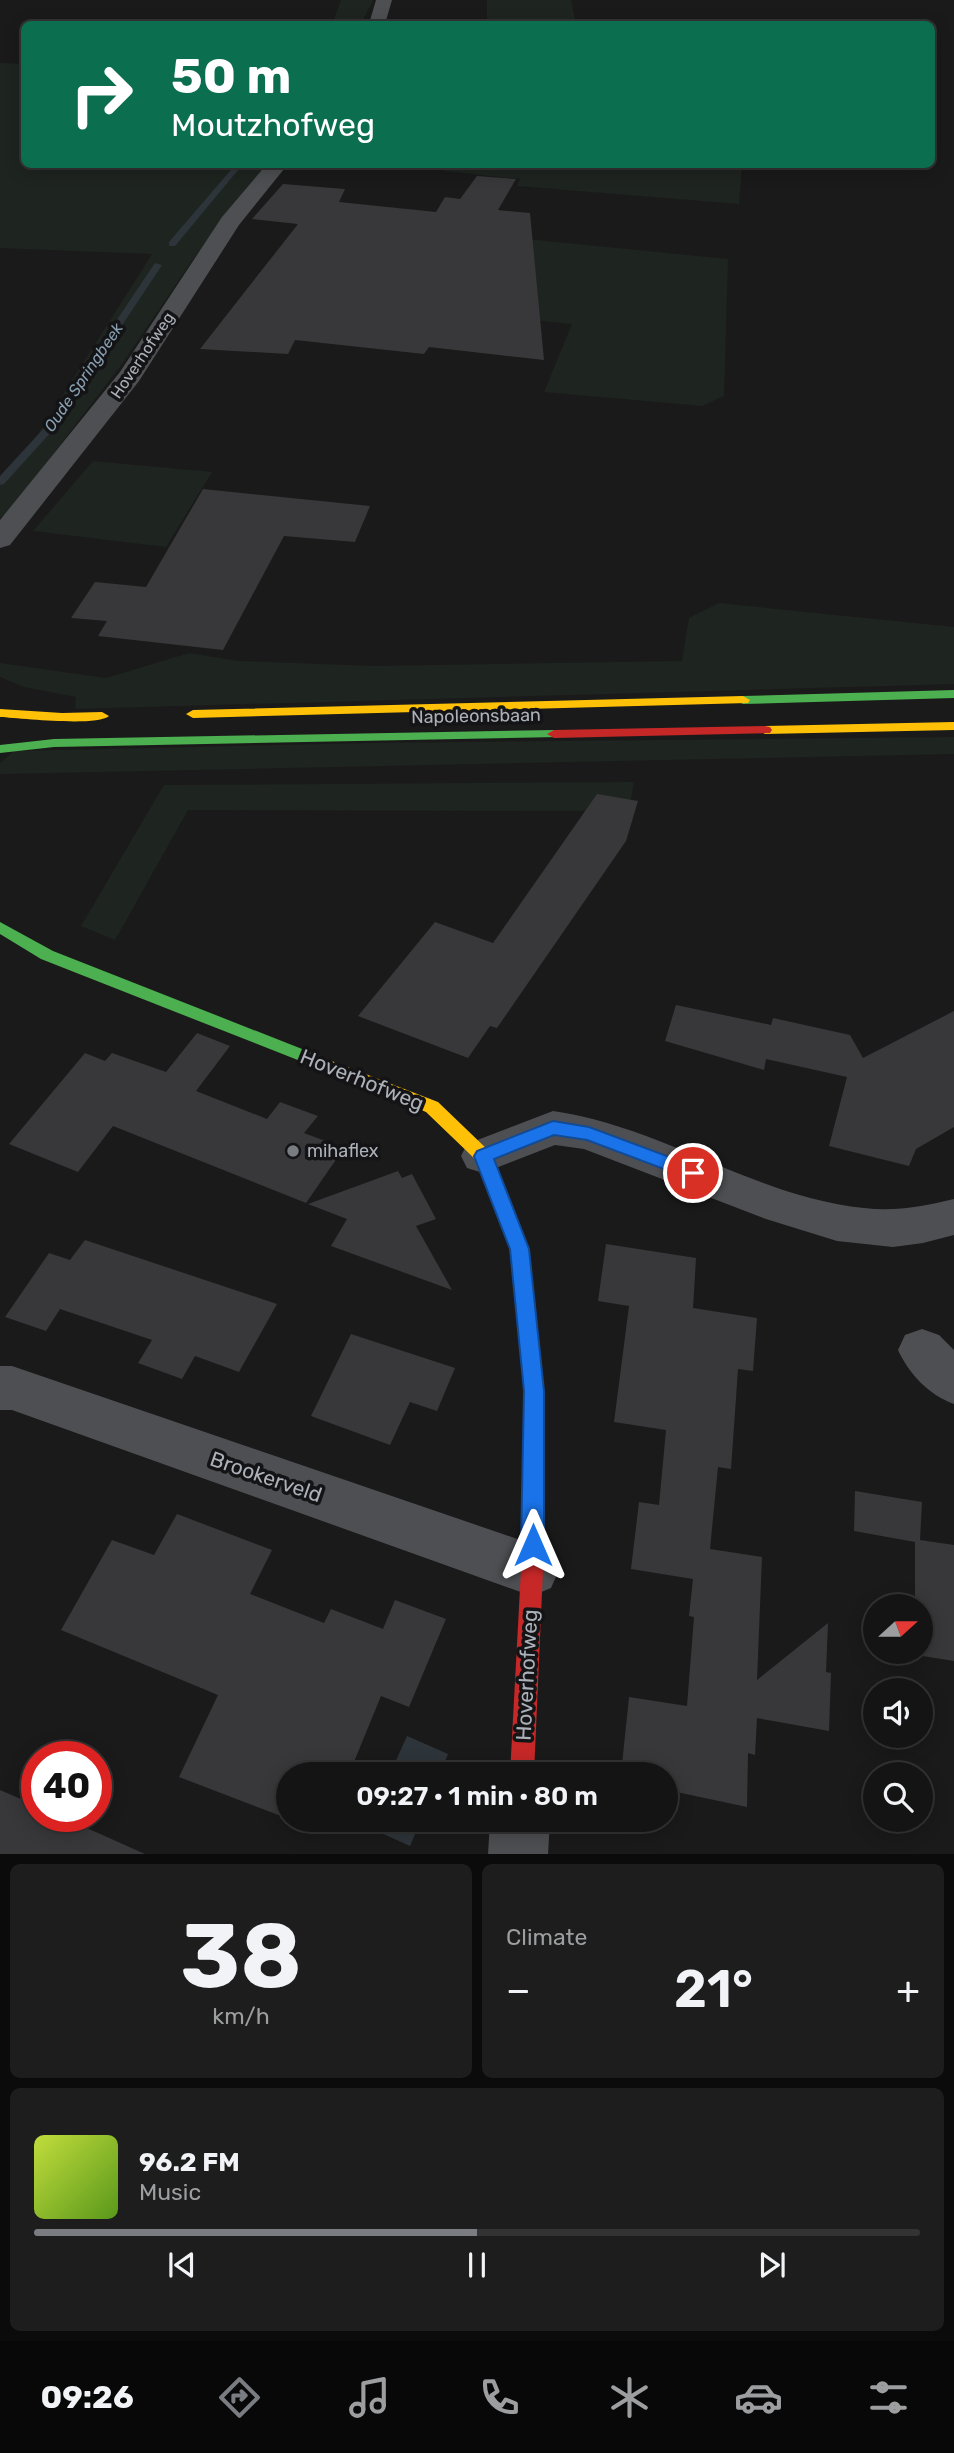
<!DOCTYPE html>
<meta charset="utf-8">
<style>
body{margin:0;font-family:Rubik,sans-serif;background:#1d1d1d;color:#f1f3f6;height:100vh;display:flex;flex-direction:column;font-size:26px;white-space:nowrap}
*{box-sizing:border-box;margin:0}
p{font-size:23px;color:#9d9ea0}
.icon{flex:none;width:38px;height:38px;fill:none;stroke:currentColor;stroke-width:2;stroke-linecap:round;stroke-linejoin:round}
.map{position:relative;height:1854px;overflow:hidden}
.side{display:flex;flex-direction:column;gap:10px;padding:10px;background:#0b0b0b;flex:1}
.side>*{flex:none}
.guide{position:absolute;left:21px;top:21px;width:914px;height:147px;border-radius:10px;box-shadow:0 4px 18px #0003,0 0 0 2px #333334;background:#0b6e4f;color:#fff;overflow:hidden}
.needle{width:46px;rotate:69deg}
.tools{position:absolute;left:863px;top:1594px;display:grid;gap:14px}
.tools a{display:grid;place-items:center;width:70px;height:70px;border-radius:50%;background:#141414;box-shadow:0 4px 18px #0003,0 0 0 2px #333334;font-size:35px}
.speed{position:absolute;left:21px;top:1741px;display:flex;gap:14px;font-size:35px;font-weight:700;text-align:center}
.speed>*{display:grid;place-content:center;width:91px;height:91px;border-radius:50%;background:#141414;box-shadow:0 4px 18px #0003,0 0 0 2px #333334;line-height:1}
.speed .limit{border:10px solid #d22;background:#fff;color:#111}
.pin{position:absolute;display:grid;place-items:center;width:60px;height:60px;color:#fff;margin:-30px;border:4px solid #fff;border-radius:50%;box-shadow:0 2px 7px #0007}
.me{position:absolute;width:77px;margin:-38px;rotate:0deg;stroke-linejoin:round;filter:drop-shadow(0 0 5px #0008)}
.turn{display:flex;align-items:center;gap:24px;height:147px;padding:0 35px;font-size:32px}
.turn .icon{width:91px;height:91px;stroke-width:2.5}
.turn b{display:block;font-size:49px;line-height:60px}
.big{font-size:52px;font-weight:600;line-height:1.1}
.side .card{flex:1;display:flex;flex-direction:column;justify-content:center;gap:10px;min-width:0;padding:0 24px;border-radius:10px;background:#1d1d1d}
.side .dial{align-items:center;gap:0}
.dial b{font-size:91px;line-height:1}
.song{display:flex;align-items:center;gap:21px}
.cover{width:84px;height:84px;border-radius:10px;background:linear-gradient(135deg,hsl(70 70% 55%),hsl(90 70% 35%))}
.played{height:7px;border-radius:4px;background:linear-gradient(90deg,#797c81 50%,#333334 50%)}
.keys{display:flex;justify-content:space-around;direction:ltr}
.heat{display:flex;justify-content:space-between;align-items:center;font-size:38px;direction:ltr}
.side .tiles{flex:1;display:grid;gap:10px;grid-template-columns:1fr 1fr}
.card:last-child{grid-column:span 2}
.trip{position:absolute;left:276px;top:1762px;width:402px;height:70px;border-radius:35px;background:#141414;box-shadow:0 4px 18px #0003,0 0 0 2px #333334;font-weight:600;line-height:70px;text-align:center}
.dock{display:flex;height:112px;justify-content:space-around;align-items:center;background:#080808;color:#9d9ea0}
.dock .icon{width:49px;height:49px}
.dock .current{color:#797c81}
.dock b{font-size:32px;color:#f1f3f6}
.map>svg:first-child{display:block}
.green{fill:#1e241f}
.water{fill:#2e353a}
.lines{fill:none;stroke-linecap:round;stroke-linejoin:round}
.stream{fill:#2e353a;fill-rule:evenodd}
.building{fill:#38383a}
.street{fill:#4e4f52;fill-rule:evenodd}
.fast{fill:#4caf50;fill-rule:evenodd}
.slow{fill:#ffc107;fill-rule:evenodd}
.jam{fill:#c62828;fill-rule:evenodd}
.route{fill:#1a73e8;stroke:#114b97;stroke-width:2}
.poi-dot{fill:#797c81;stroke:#141416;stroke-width:2.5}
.labels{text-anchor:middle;stroke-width:7;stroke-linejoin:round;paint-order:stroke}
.far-street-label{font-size:16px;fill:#acb1b9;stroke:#141416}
.far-water-label{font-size:16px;font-style:italic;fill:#879fb0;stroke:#141416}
.street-label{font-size:18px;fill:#acb1b9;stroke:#141416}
.poi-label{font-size:18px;fill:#acb1b9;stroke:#141416;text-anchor:start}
.near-street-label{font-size:21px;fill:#acb1b9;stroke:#141416}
</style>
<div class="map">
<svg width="954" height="1855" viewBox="0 0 954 1855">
<rect width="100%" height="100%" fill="#1a1a1a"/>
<path class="green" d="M341,0H373L361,24H332Z
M487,0H571L576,24H387H487Z
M0,63L24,64V164L267,165L194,258L122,364L6,516L0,517V477L30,447L152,254L0,248Z
M450,165L742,164V165L739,204L517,186L520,179L444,171Z
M424,229L728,259L724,396L702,406L544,392L572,324L351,301Z
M93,461L212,472L166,547L33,531Z
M719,603L954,627V684L75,709L76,697L24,687L0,677V663L106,678L189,653L238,661L375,666L682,661L689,618Z
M954,737V754L0,774V763L14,751L371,743Z
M634,782L629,811L188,810L115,940L81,926L164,785Z"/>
<path class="water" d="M407,1736L448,1754L440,1774H390Z
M371,1820H421L410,1846L368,1827Z"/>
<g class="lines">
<path class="stream" d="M236,164H243L175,246H169V242Z
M155,263L162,265L52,431L4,484L0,485V476L45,427Z"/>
</g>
<path class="building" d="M477,176L516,179L498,210L530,213L544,360L429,347L424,354L295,340L288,354L200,349L298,224L252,219L283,184L345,189L339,202L436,212L445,197L460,199Z
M203,489L370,506L355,542L284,536L223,650L98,636L107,621L71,618L95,582L146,587Z
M597,794L638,801L626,841L497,1028L490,1026L468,1058L358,1016L435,922L493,943Z
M676,1005L771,1025L773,1018L850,1035L863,1058L954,1011V1127L916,1149L909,1166L829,1146L847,1077L766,1059L764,1070L665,1041Z
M197,1033L230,1046L196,1091L267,1119L280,1102L318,1116L304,1133L344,1148L306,1203L113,1126L78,1172L9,1144L85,1053L105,1061L112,1053L166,1072Z
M398,1171L402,1178L412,1174L436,1219L416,1226L452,1290L331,1246L347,1219L308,1204Z
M85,1240L277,1304L239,1372L195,1356L182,1379L138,1363L152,1340L60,1309L46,1331L5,1317L49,1253L70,1260Z
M606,1244L696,1258L693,1308L757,1318L753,1371L738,1369L731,1469L718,1467L710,1549L762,1557L757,1680L828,1623L826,1672L831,1673L829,1731L757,1718L755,1755L748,1753L747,1807L667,1790V1774H621L629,1697L687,1706L694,1617L689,1616L693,1579L631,1569L639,1502L659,1505L666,1430L614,1422L629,1306L598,1301Z
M351,1334L455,1368L437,1411L410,1402L390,1445L311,1416Z
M855,1491L922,1502L920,1540L954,1545V1661L916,1655V1652H920V1606H915V1542L854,1531Z
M177,1514L272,1550L250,1594L324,1623L331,1609L383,1629L395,1600L446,1619L409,1707L381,1696L349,1774H289V1819L179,1777L218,1695L61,1630L112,1540L154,1555Z
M0,1790L37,1806V1816H60L145,1854H0Z
M292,1820H333L328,1833Z"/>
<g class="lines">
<path class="street" d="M376,0H392L385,24H369Z
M267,164H288L239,225L139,381L10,545L0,548V520L120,372L222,217Z
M553,1111C661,1126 755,1197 864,1208C895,1212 924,1206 954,1199V1235L923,1243L893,1247L837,1241L766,1219L584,1149L555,1145L483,1173L467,1168L461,1156L467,1144Z
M922,1329L939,1335L954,1350V1404C929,1395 909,1374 898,1350L905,1335Z
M0,1366H12L532,1544L551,1552L559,1570L551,1588L532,1596L12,1410H0Z
M490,1820H550L548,1855H488Z"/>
<path class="fast" d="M954,690V698L743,704L736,700L743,696Z
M554,730L561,734L559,737L54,747L0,753V745L54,739Z
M0,922L53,951L330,1060L333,1064L330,1068H318L41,959L0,934Z"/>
<path class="slow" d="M743,696L750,700L748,703L193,718L186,714L193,710Z
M0,709L62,713L102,712L109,716C96,727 20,718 0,717Z
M954,722V730L765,734L758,730L765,726Z
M324,1058L438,1102L489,1151L529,1249L544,1391L543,1452L540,1459L533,1461L526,1459L523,1452L524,1391L511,1249L476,1160L426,1112L318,1068L315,1064L318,1060Z"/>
<path class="jam" d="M765,726L770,727L772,730L770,733L554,738L547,734L554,730Z
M533,1443L540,1445L543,1452V1570L534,1774H510L521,1570L523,1452L526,1445Z"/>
</g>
<path class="route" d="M553,1121L589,1127L699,1168L702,1173L699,1178L693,1180L587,1140L554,1135L494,1159L529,1249L544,1391V1545L540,1552L533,1555L525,1552L521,1545L524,1391L510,1249L474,1156L477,1151Z"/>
<circle class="poi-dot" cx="293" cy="1151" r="7"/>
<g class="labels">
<g class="far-street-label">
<text transform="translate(142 355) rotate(-56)" y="6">Hoverhofweg</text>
</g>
<g class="far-water-label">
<text transform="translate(83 377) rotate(-56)" y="6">Oude Springbeek</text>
</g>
<g class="street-label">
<text transform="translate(476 716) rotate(-1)" y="6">Napoleonsbaan</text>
</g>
<g class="poi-label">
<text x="307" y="1157">mihaflex</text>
</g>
<g class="near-street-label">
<text transform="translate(362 1080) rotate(22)" y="7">Hoverhofweg</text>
<text transform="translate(266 1477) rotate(19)" y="7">Brookerveld</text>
<text transform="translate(527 1675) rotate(-87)" y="7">Hoverhofweg</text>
</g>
</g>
</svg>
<div class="tools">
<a><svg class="needle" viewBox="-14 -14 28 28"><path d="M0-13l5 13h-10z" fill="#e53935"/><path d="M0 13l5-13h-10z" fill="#9d9ea0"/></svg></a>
<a><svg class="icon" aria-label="sound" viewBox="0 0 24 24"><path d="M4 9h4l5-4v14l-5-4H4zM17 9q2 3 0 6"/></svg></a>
<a><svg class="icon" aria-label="search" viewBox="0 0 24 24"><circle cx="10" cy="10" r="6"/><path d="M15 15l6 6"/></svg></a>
</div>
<div class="speed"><div class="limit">40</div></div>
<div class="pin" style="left:693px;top:1173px;background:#d93025"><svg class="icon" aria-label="arrive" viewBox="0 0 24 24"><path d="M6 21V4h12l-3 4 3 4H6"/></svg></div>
<svg class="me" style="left:533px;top:1545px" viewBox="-20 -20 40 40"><path d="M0-17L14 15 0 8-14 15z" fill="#1a73e8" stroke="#fff" stroke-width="4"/></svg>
<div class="trip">09:27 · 1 min · 80 m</div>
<div class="guide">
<div class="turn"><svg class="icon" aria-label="right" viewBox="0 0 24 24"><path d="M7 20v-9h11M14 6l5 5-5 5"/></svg><div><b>50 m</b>Moutzhofweg</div></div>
</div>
</div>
<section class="side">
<div class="tiles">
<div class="card dial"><b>38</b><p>km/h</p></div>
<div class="card"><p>Climate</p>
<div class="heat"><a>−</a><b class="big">21°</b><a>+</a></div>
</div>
<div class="card">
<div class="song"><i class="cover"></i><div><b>96.2 FM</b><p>Music</p></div></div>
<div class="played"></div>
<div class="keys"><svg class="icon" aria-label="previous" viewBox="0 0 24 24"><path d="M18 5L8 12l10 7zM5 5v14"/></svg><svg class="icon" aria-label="pause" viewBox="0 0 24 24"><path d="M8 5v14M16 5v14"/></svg><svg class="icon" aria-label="next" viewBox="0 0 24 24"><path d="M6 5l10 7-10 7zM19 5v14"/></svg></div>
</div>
</div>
</section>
<nav class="dock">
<b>09:26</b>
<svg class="icon current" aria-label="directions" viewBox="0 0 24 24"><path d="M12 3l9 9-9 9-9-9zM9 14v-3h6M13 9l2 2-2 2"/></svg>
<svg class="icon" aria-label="music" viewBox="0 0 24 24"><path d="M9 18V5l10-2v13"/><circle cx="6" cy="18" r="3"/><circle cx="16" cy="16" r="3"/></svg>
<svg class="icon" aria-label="phone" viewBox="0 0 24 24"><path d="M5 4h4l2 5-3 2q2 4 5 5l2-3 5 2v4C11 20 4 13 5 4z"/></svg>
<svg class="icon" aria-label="climate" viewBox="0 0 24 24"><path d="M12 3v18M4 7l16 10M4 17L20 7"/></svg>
<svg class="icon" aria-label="car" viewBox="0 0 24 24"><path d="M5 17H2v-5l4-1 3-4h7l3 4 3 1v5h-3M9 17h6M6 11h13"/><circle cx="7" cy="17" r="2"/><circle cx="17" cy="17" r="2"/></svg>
<svg class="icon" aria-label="filters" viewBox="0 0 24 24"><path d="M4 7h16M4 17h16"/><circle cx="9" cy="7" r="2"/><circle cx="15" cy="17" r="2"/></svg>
</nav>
